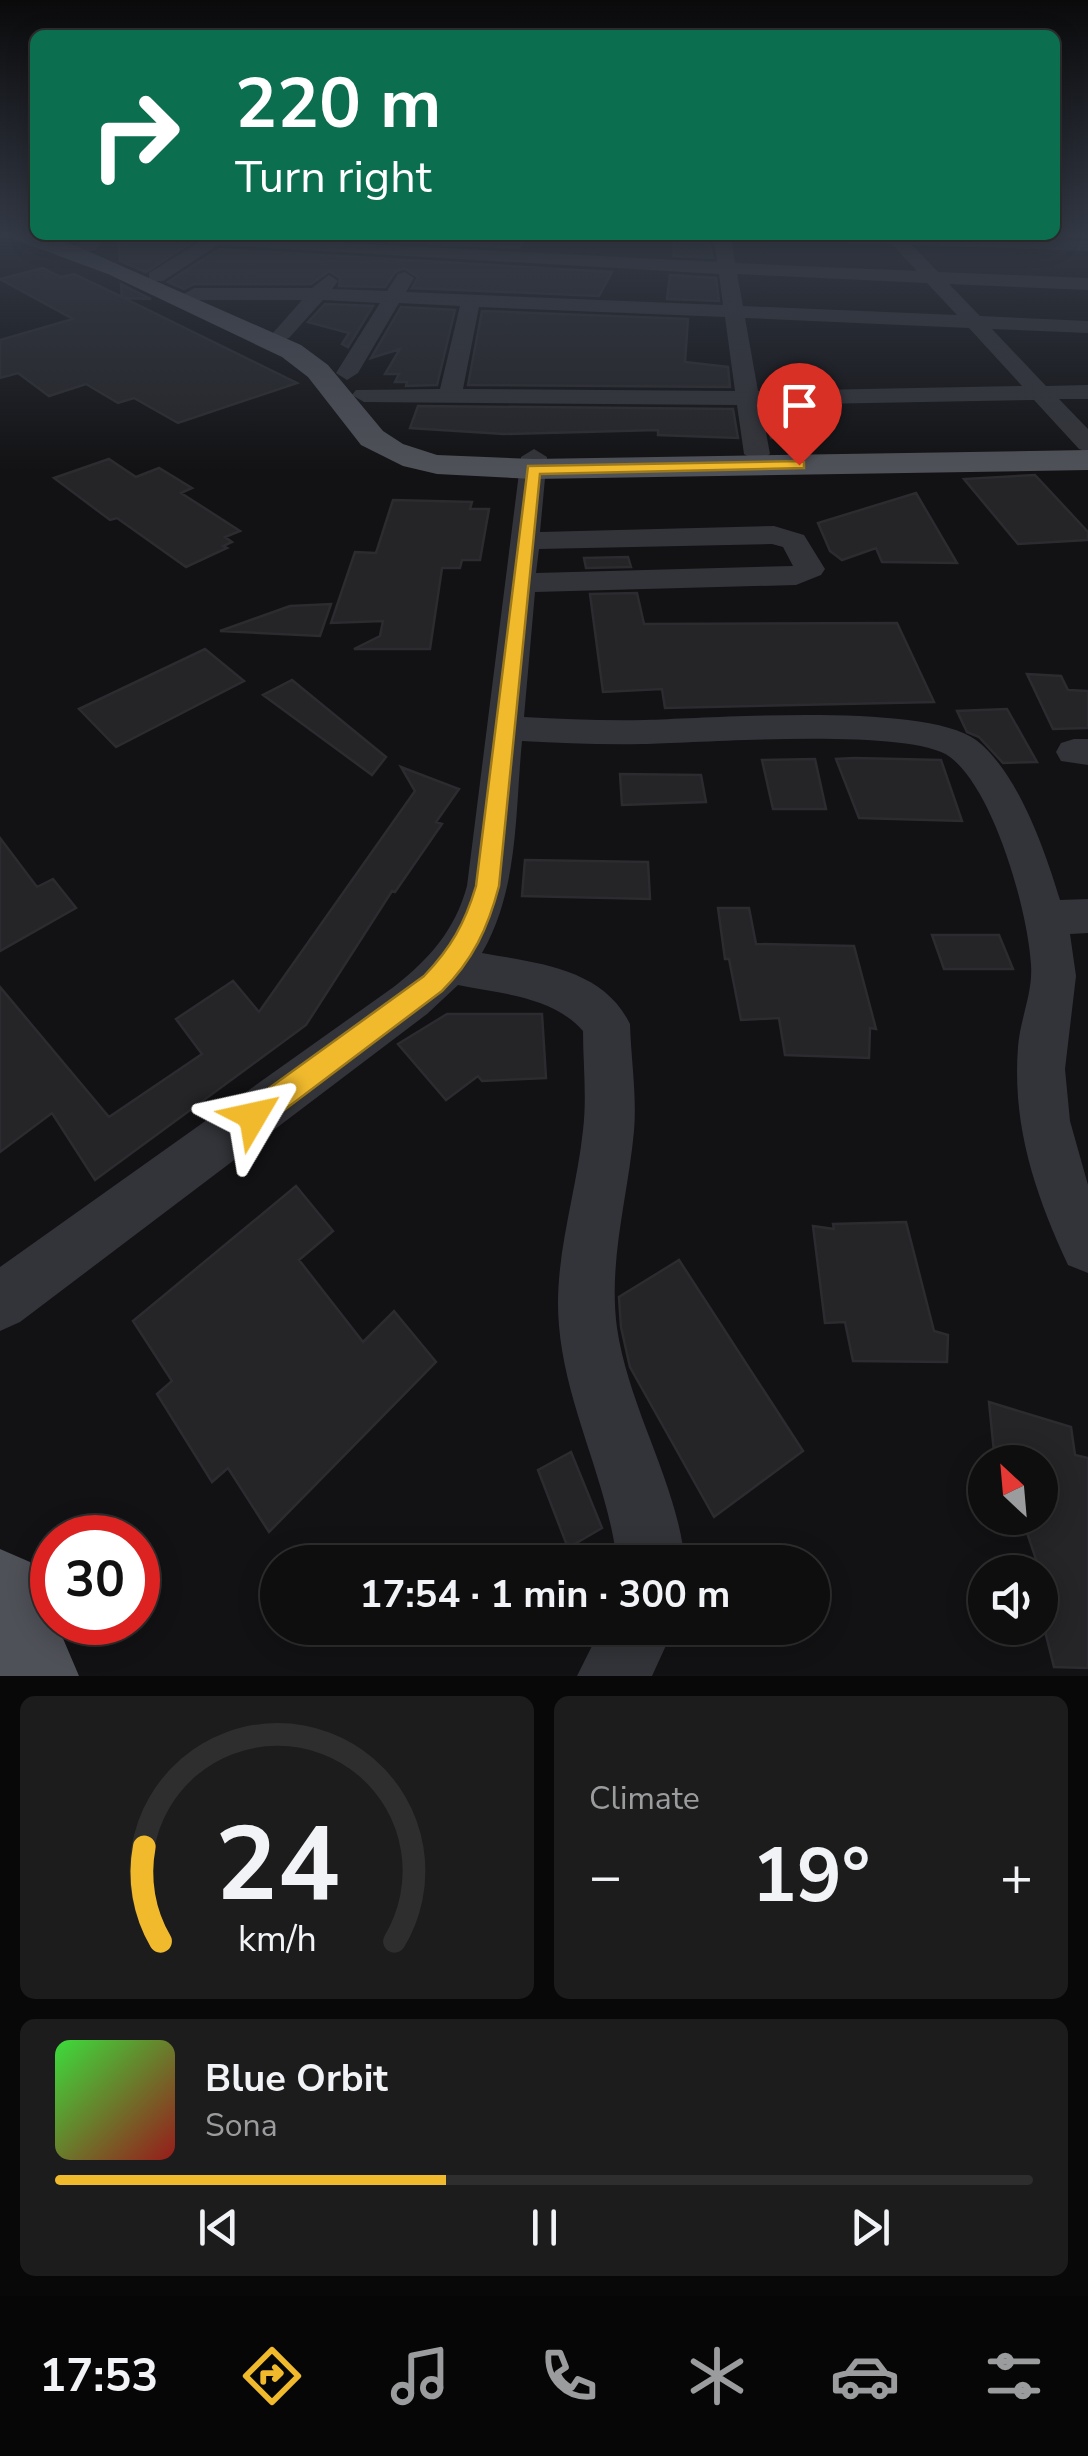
<!DOCTYPE html>
<meta charset="utf-8">
<style>
body{margin:0;font-family:"Nunito Sans",sans-serif;background:#1c1c1d;color:#f1f3f6;height:100vh;display:flex;flex-direction:column;font-size:38px;white-space:nowrap}
*{box-sizing:border-box;margin:0}
p{font-size:32px;color:#9b9c9e}
.icon{flex:none;width:55px;height:55px;fill:none;stroke:currentColor;stroke-width:2;stroke-linecap:round;stroke-linejoin:round}
.map{position:relative;height:1676px;overflow:hidden}
.drawer{display:flex;flex-direction:column;gap:20px;padding:20px;background:#080808;flex:1}
.drawer>*{flex:none}
.hud{position:absolute;left:30px;top:30px;width:1030px;height:210px;border-radius:15px;box-shadow:0 5px 25px #0003,0 0 0 2px #2e2e2f;background:#0b6e4f;color:#fff;overflow:hidden}
.needle{width:65px;rotate:334deg}
.tools{position:absolute;left:968px;top:1445px;display:grid;gap:20px}
.tools a{display:grid;place-items:center;width:90px;height:90px;border-radius:50%;background:#0e0e0f;box-shadow:0 5px 25px #0003,0 0 0 2px #2e2e2f;font-size:50px}
.speed{position:absolute;left:30px;top:1515px;display:flex;gap:20px;font-size:50px;font-weight:700;text-align:center}
.speed>*{display:grid;place-content:center;width:130px;height:130px;border-radius:50%;background:#0e0e0f;box-shadow:0 5px 25px #0003,0 0 0 2px #2e2e2f;line-height:1}
.speed .limit{border:15px solid #d22;background:#fff;color:#111}
.pin{position:absolute;display:grid;place-items:center;width:85px;height:85px;color:#fff;margin:-102px -42px;border-radius:50% 50% 50% 0;rotate:-45deg;box-shadow:0 0 10px #0007}
.pin .icon{rotate:45deg}
.me{position:absolute;width:110px;margin:-55px;rotate:54deg;stroke-linejoin:round;filter:drop-shadow(0 0 8px #0008)}
.turn{display:flex;align-items:center;gap:35px;height:210px;padding:0 40px;font-size:45px}
.turn .icon{width:130px;height:130px;stroke-width:2.5}
.turn b{display:block;font-size:70px;line-height:85px}
.big{font-size:75px;font-weight:700;line-height:1.1}
.drawer .tile{flex:1;display:flex;flex-direction:column;justify-content:center;gap:15px;min-width:0;padding:0 35px;border-radius:15px;background:#1c1c1d}
.drawer .dial{align-items:center;gap:0}
.dial svg{height:260px;overflow:visible;fill:none;stroke:#2e2e2f;stroke-width:7;stroke-linecap:round;text-anchor:middle}
.dial text{fill:#f1f3f6;stroke:none}
.song{display:flex;align-items:center;gap:30px}
.cover{width:120px;height:120px;border-radius:15px;background:linear-gradient(135deg,hsl(120 70% 55%),hsl(0 70% 35%))}
.played{height:10px;border-radius:5px;background:linear-gradient(90deg,#f1ba2d 40%,#2e2e2f 40%)}
.keys{display:flex;justify-content:space-around;direction:ltr}
.heat{display:flex;justify-content:space-between;align-items:center;font-size:55px;direction:ltr}
.drawer .tiles{flex:1;display:grid;gap:20px;grid-template-columns:1fr 1fr}
.tile:last-child{grid-column:span 2}
.trip{position:absolute;left:260px;top:1545px;width:570px;height:100px;border-radius:50px;background:#0e0e0f;box-shadow:0 5px 25px #0003,0 0 0 2px #2e2e2f;font-weight:700;line-height:100px;text-align:center}
.tabs{display:flex;height:160px;justify-content:space-around;align-items:center;background:#060606;color:#9b9c9e}
.tabs .icon{width:70px;height:70px}
.tabs .on{color:#f1ba2d}
.tabs b{font-size:45px;color:#f1f3f6}
.map>svg:first-child{display:block}
.building{fill:#252528;stroke:#2c2c30;stroke-width:2.5}
.lines{fill:none;stroke-linecap:round;stroke-linejoin:round}
.minor{fill:#333439;fill-rule:evenodd}
.major{fill:#4f5158;fill-rule:evenodd}
.route{fill:#f1ba2d;stroke:#9d791d;stroke-width:2.5}
</style>
<div class="map">
<svg width="1088" height="1676" viewBox="0 0 1088 1676">
<rect width="100%" height="100%" fill="#121214"/>
<path class="building" d="M118,236H201L146,272L120,261Z
M289,236H500L498,240L523,241L519,248Z
M675,240H708L713,258L673,256Z
M219,249L612,272L599,296L412,288L418,277L404,268L395,272L385,287L339,286L340,278L329,271L311,284H194L184,289L168,282Z
M43,268L61,277L74,274L122,297L121,284L151,299L124,298L297,383L178,423L134,398L118,403L86,384L49,396L18,373L0,378V340L73,319L0,279Z
M670,275L716,278L719,301L667,299Z
M325,304L373,306L348,347L342,344L349,333L308,322Z
M401,307L455,310L437,385L406,386L407,382H395L399,374H385L400,349L371,358Z
M482,311L688,319L685,362L728,367L730,387L468,385Z
M418,406L733,409L738,438L658,435V430L504,434L410,428Z
M766,411H783L793,438H771Z
M109,459L136,477L159,468L192,488L181,493L240,531L225,537L232,542L223,546L227,548L186,567L117,518L110,520L54,478Z
M1035,475L1088,532V540L1018,544L964,479Z
M916,493L957,563L882,562L876,548L842,560L830,551L818,523Z
M393,500L472,502L470,509H489L480,560H462L460,568H442L430,649H354L380,636L383,621L331,623L355,552L376,553Z
M628,557L631,567L586,568L584,558Z
M637,593L644,624L897,623L934,702L665,708L662,689L603,692L590,594Z
M331,604L320,636L220,631L290,606Z
M205,649L244,681L116,747L79,709Z
M1027,674L1061,676L1068,690L1088,691V728L1053,729Z
M292,680L386,757L372,775L263,695Z
M1007,709L1037,762L1003,763L979,737L967,732L957,711Z
M855,758L941,760L962,821L859,818L836,759Z
M815,759L826,809H773L762,760Z
M401,767L459,789L436,822L442,824L395,892L392,891L306,1025L95,1180L52,1113L0,1152V987L109,1117L202,1054L176,1019L233,981L259,1012L415,791Z
M620,774L701,775L706,802L622,805Z
M0,838L37,887L53,879L76,908L0,951Z
M525,860L648,862L650,899L522,896Z
M718,908H749L756,944L854,946L876,1029L870,1028L869,1058L785,1055L779,1018L741,1020L729,959H725Z
M932,935H999L1013,969H944Z
M447,1014H542L546,1078L482,1081L478,1076L446,1100L398,1044Z
M296,1186L333,1231L299,1260L363,1342L394,1311L436,1362L269,1532L228,1468L212,1482L157,1394L172,1381L133,1321Z
M906,1222L934,1331L948,1335L947,1362L853,1361L845,1322L825,1323L813,1226L834,1229L833,1224Z
M679,1260L803,1451L714,1517L630,1367L621,1327L619,1297Z
M989,1402L1071,1427L1075,1455L1088,1458V1668L1054,1667L1040,1611V1571L1022,1518H1040V1462H995Z
M571,1452L602,1528L568,1548L538,1470Z"/>
<g class="lines">
<path class="minor" d="M87,236H104L96,250L70,255V247L83,242Z
M209,236L717,262L714,236H731L735,263L917,271L892,244L819,241L811,236L1088,241V251L912,245L938,272L1088,278V290L949,284L980,316L1088,321V333L992,329L1046,386L1088,385V399H1059L1088,429V452L1079,449L1034,400L761,405L770,454L757,462L744,454L737,405L364,402L352,395L356,390L440,389L460,306L399,303L358,373L347,380L336,373L380,303L323,300L289,338L282,340L272,334L302,300H194L184,294L194,288H312L329,275L338,281L332,289L387,291L398,274L405,272L414,278L406,292L723,305L719,274L218,245L163,281H149V273ZM737,274L927,283L957,315L743,306ZM479,307L725,317L735,391L463,389ZM745,318L969,328L1022,386L758,391Z
M534,449L547,457L540,532L774,526L804,535L825,569L821,575L796,585L535,592L524,717C564,719 605,721 645,720C714,718 925,702 976,740C1018,772 1045,851 1060,900L1088,899V933L1070,934L1076,976L1065,1069L1070,1121L1088,1185V1273L1068,1265C1035,1194 1012,1126 1018,1047C1020,1019 1033,993 1031,965C1028,911 994,790 950,757C910,727 700,743 643,744C602,745 562,743 522,741C515,812 519,889 482,953C537,963 603,968 630,1024C631,1059 637,1096 634,1131C628,1197 608,1261 617,1328C629,1409 677,1482 685,1562H617C608,1482 566,1408 559,1326C553,1259 576,1197 583,1130C587,1098 583,1063 583,1031C552,996 502,994 458,985L427,1014L20,1322L0,1331V1267L395,986C430,958 455,930 467,886L521,457ZM772,544L783,547L793,566L536,573L539,549Z
M1074,739H1088V765L1061,761L1056,752L1061,743Z
M601,1628H674L652,1676H577Z"/>
<path class="major" d="M5,236H44L74,245L301,345L328,365L383,431L403,444L437,455L533,459L1088,450V470L533,479L437,474L403,466L361,445L308,377L282,357L108,274Z
M0,1549L30,1562L52,1613V1622H56L79,1676H0Z"/>
</g>
<linearGradient id="sky" x2="0" y2="1"><stop stop-color="#0a0a0b"/><stop offset="0.5" stop-color="#333945"/><stop offset="1" stop-color="#333945" stop-opacity="0"/></linearGradient>
<rect width="1088" height="471" fill="url(#sky)"/>
<path class="route" d="M799,461L804,462V468L540,474L499,886C488,928 473,960 442,991L263,1126L253,1130L243,1126L239,1116L243,1107L424,976C451,948 465,923 476,886L528,466Z"/>
</svg>
<div class="tools">
<a><svg class="needle" viewBox="-14 -14 28 28"><path d="M0-13l5 13h-10z" fill="#e53935"/><path d="M0 13l5-13h-10z" fill="#9b9c9e"/></svg></a>
<a><svg class="icon" aria-label="sound" viewBox="0 0 24 24"><path d="M4 9h4l5-4v14l-5-4H4zM17 9q2 3 0 6"/></svg></a>
</div>
<div class="speed"><div class="limit">30</div></div>
<div class="pin" style="left:799px;top:465px;background:#d93025"><svg class="icon" aria-label="arrive" viewBox="0 0 24 24"><path d="M6 21V4h12l-3 4 3 4H6"/></svg></div>
<svg class="me" style="left:253px;top:1116px" viewBox="-20 -20 40 40"><path d="M0-17L14 15 0 8-14 15z" fill="#f1ba2d" stroke="#fff" stroke-width="4"/></svg>
<div class="trip">17:54 · 1 min · 300 m</div>
<div class="hud">
<div class="turn"><svg class="icon" aria-label="right" viewBox="0 0 24 24"><path d="M7 20v-9h11M14 6l5 5-5 5"/></svg><div><b>220 m</b>Turn right</div></div>
</div>
</div>
<section class="drawer">
<div class="tiles">
<div class="tile dial"><svg viewBox="0 0 100 80">
<path d="M14 69A42 42 0 1 1 86 69"/>
<path d="M14 69A42 42 0 0 1 9 40" stroke="#f1ba2d"/>
<text x="50" y="56" font-size="32" font-weight="700">24</text>
<text x="50" y="72" font-size="11">km/h</text>
</svg></div>
<div class="tile"><p>Climate</p>
<div class="heat"><a>−</a><b class="big">19°</b><a>+</a></div>
</div>
<div class="tile">
<div class="song"><i class="cover"></i><div><b>Blue Orbit</b><p>Sona</p></div></div>
<div class="played"></div>
<div class="keys"><svg class="icon" aria-label="previous" viewBox="0 0 24 24"><path d="M18 5L8 12l10 7zM5 5v14"/></svg><svg class="icon" aria-label="pause" viewBox="0 0 24 24"><path d="M8 5v14M16 5v14"/></svg><svg class="icon" aria-label="next" viewBox="0 0 24 24"><path d="M6 5l10 7-10 7zM19 5v14"/></svg></div>
</div>
</div>
</section>
<nav class="tabs">
<b>17:53</b>
<svg class="icon on" aria-label="directions" viewBox="0 0 24 24"><path d="M12 3l9 9-9 9-9-9zM9 14v-3h6M13 9l2 2-2 2"/></svg>
<svg class="icon" aria-label="music" viewBox="0 0 24 24"><path d="M9 18V5l10-2v13"/><circle cx="6" cy="18" r="3"/><circle cx="16" cy="16" r="3"/></svg>
<svg class="icon" aria-label="phone" viewBox="0 0 24 24"><path d="M5 4h4l2 5-3 2q2 4 5 5l2-3 5 2v4C11 20 4 13 5 4z"/></svg>
<svg class="icon" aria-label="climate" viewBox="0 0 24 24"><path d="M12 3v18M4 7l16 10M4 17L20 7"/></svg>
<svg class="icon" aria-label="car" viewBox="0 0 24 24"><path d="M5 17H2v-5l4-1 3-4h7l3 4 3 1v5h-3M9 17h6M6 11h13"/><circle cx="7" cy="17" r="2"/><circle cx="17" cy="17" r="2"/></svg>
<svg class="icon" aria-label="filters" viewBox="0 0 24 24"><path d="M4 7h16M4 17h16"/><circle cx="9" cy="7" r="2"/><circle cx="15" cy="17" r="2"/></svg>
</nav>
